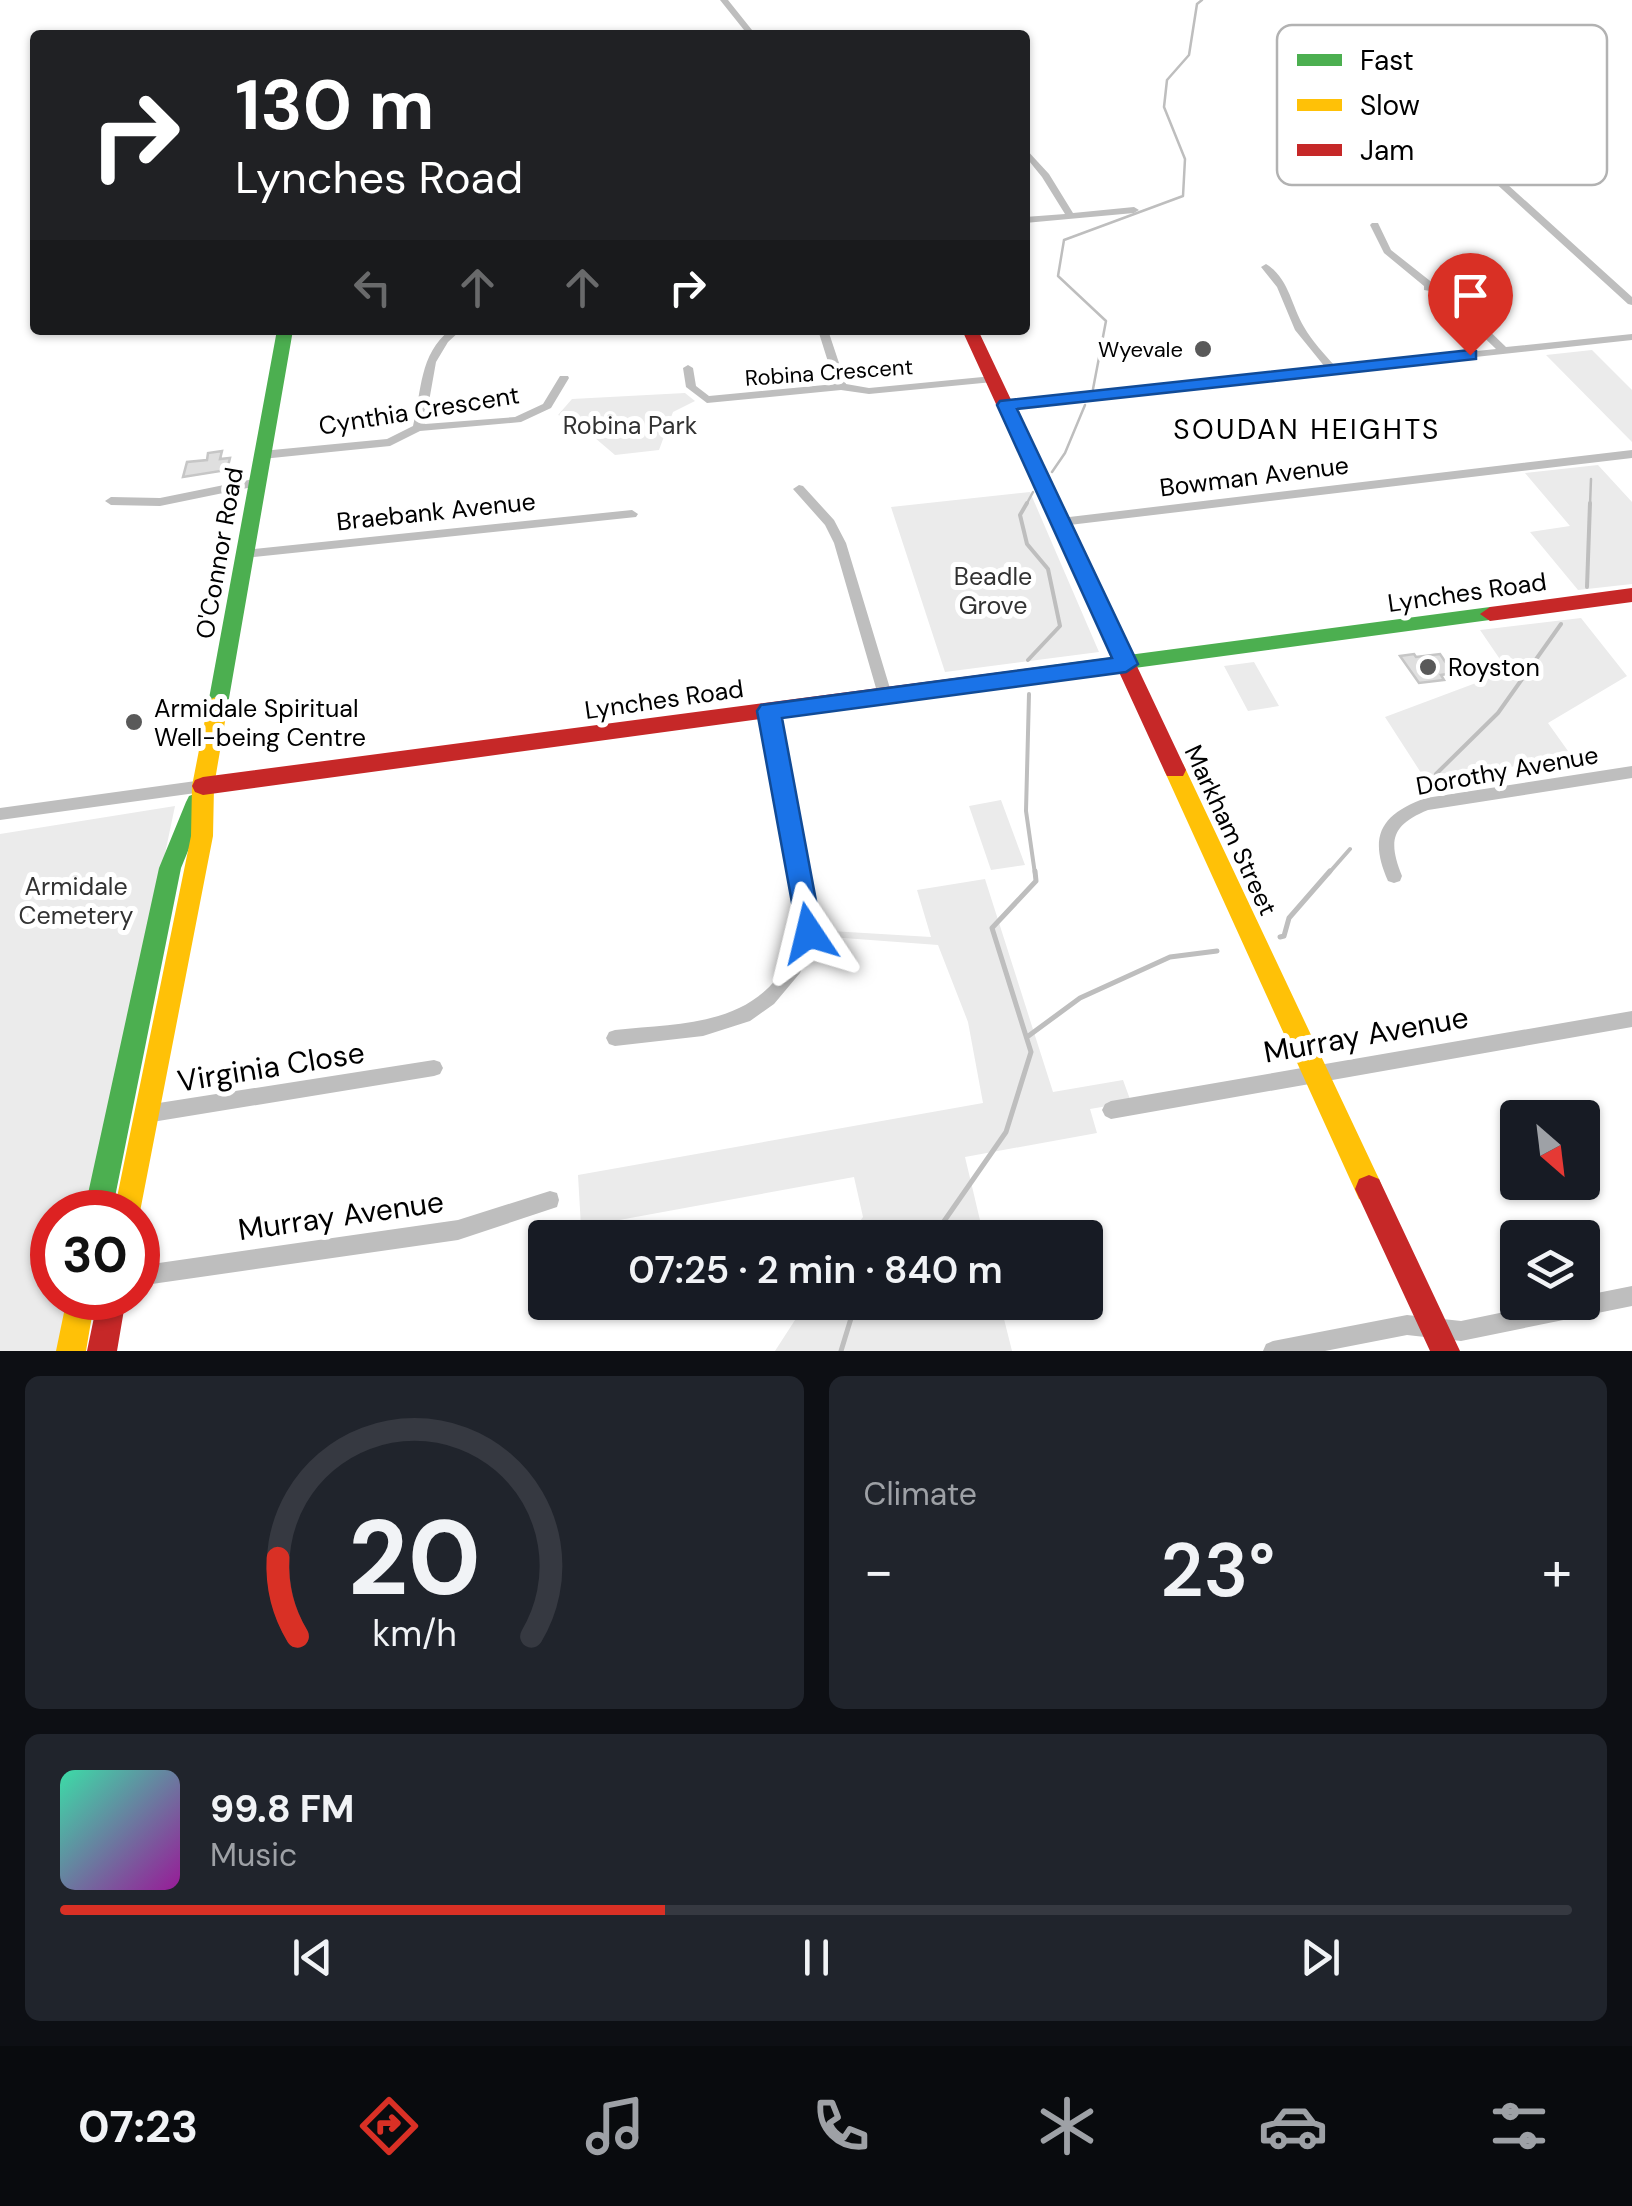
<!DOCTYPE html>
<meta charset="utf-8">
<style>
body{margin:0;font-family:"DM Sans",sans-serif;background:#20242c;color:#f1f3f6;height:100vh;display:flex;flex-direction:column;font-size:38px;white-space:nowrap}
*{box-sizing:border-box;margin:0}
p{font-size:32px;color:#9ea1a6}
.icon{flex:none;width:55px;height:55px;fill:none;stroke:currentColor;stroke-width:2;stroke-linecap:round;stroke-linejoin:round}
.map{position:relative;height:1351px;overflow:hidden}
.details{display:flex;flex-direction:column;gap:25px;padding:25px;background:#0d0f14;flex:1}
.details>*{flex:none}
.top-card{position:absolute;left:30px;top:30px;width:1000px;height:305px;border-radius:10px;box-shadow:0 2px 8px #0004;background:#202124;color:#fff;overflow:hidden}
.needle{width:65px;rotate:152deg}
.controls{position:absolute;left:1500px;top:1100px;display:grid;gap:20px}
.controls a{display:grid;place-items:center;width:100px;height:100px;border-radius:10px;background:#171b24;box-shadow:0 2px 8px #0004;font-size:50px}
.speed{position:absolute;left:30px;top:1190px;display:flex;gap:20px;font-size:50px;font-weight:700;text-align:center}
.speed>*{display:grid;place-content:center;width:130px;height:130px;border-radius:50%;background:#171b24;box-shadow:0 2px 8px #0004;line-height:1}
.speed .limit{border:15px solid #d22;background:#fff;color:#111}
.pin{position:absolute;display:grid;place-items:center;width:85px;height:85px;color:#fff;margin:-102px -42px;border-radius:50% 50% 50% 0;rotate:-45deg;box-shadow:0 0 10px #0007}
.pin .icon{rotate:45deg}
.me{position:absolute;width:110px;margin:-55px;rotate:350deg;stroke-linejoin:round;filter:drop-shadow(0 0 8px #0008)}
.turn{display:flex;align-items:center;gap:35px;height:210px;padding:0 40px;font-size:45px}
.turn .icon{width:130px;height:130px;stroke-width:2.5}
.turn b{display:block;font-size:70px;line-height:85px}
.lanes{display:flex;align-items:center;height:95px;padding:0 40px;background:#0003;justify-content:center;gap:50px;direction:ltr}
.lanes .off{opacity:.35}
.big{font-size:75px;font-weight:600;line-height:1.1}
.details .tile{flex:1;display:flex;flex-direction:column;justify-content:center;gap:15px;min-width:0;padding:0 35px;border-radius:15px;background:#20242c}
.details .dial{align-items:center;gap:0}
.dial svg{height:260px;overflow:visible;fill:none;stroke:#363941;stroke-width:7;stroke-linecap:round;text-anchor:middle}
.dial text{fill:#f1f3f6;stroke:none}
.song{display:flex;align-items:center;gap:30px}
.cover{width:120px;height:120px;border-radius:15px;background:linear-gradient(135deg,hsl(160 70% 55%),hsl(300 70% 35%))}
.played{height:10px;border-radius:5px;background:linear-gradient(90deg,#d93025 40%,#363941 40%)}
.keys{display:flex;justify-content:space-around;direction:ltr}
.heat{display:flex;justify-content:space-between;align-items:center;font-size:55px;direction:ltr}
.details .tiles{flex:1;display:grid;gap:25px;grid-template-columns:1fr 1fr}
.tile:last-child{grid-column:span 2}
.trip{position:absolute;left:528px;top:1220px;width:575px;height:100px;border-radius:10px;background:#171b24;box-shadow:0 2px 8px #0004;font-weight:600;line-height:100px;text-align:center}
.tab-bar{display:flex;height:160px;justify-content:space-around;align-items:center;background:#090b0e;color:#9ea1a6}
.tab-bar .icon{width:70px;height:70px}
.tab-bar .active{color:#d93025}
.tab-bar b{font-size:45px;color:#f1f3f6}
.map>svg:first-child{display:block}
.green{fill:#ebebeb}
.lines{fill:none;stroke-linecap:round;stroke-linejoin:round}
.stream-far2{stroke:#bebebe;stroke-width:2.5}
.stream-far1{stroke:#bebebe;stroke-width:4}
.stream{stroke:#bebebe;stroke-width:5}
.building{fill:#dfdfdf;stroke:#c6c6c6;stroke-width:2.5}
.street{fill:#bebebe;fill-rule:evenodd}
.fast{fill:#4caf50;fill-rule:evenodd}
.slow{fill:#ffc107;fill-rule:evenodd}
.jam{fill:#c62828;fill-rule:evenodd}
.route{fill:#1a73e8;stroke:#114b97;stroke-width:2.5}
.poi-dot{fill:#595959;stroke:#fff;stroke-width:4}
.labels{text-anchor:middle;stroke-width:10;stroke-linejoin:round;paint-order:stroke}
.far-poi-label{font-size:22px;fill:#000;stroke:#fff;text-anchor:end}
.far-street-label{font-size:22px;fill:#000;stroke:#fff}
.street-label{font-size:25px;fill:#000;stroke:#fff}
.park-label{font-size:25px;fill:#323232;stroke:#fff}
.poi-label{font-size:25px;fill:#000;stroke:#fff;text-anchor:start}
.neighbourhood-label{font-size:28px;letter-spacing:2.5px;fill:#000;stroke:#fff}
.near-street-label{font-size:30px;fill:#000;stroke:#fff}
.key{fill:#fff;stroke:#b2b2b2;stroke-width:2.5}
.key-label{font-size:28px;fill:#000}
</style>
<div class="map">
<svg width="1632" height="1351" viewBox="0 0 1632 1351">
<rect width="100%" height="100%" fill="#fff"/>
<path class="green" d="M1592,350L1632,390V442L1546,355Z
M685,393L695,401L673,412L659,450L615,455L574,420L558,415L572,399Z
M1598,465L1632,502V584L1578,590L1530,532L1570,526L1525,473Z
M1030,492L1099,652L945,672L891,507Z
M1581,618L1627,676L1548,723L1573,758L1425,779L1385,717L1508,671L1480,630Z
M1254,662L1279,706L1248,711L1224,666Z
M1001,800L1025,865L991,870L969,806Z
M175,806L90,1212H52V1298H72L61,1351H0V834Z
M985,879L1053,1092L1123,1080L1131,1102L1090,1109L1097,1133L965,1157L984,1237H849L863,1217L854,1177L581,1227L578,1175L983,1103L968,1022L938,945L830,937L831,931L931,937L917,890Z
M806,1303H1000L1012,1351H775Z"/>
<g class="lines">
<path class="stream-far2" d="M1093,389L1106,321L1058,276L1064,240L1183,196L1185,159L1164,107L1167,80L1189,55L1197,4L1202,0
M1052,472L1065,453L1085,405
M1026,505L1033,492
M1590,505L1591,479"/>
<path class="stream-far1" d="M1027,503L1020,515L1027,544L1048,569L1060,626L1028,660
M1587,587L1590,503
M1029,694L1026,811L1035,874
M1436,774L1498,713L1561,624
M1328,874L1350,849"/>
<path class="stream" d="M1280,937L1284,936L1289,918L1330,871
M1027,1037L1080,998L1170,957L1217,951
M919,1238L940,1227L1006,1132L1031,1052L992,928L1036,881L1035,871
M841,1351L856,1302"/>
</g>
<path class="building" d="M222,451L220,459L230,458L227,470L183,477L187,462L207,460L208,453Z
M1414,654L1416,657L1440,654L1453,673L1441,675L1444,680L1419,683L1400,656Z"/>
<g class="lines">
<path class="street" d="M720,0H728L756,35H748Z
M1025,148L1049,174L1073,213L1134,207L1139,210L1134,213L1025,223V217L1065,214L1042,177L1025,156Z
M1469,155H1475L1632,297V305L1628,304L1469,159Z
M1372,223H1378L1391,250L1434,284L1490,275V279L1440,289L1475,317L1506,347L1632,334V340L1006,408L1000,405L1006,402L1325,367L1295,330L1277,287L1261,267L1266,264C1289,278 1291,305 1304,327C1312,341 1324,354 1335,366L1496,349L1467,321L1430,291L1424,290V286L1384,253L1370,225Z
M450,330H461L448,342L436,362L425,424L515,417L543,404L560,376H568L569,378L551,408L521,422L420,431L390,446L262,459L256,455L262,451L387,439L413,426C422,390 419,355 450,330Z
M818,330H828L846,384L869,388L993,376L998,379L993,382L869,394L841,390L707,403L686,387L683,368L688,365L693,368L696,386L709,396L835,384Z
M1632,450V458L1061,526L1055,522L1061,518Z
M258,478L262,479L264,482L262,485L160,506L111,505L105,501L111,497L160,498Z
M799,485L803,486L834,520L846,543L892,695L890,699H880L878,695L834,543L825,525L793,489Z
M632,510L638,514L636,517L244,558L238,554L244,550Z
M769,706L774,707L776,711L817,933L800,973L774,1004L750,1021L703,1036L615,1046L609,1044L606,1038L609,1032L615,1030C680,1023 751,1027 788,962C794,953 797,942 801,933L762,711L764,707Z
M1632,766V778L1428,810C1391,825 1388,841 1402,876L1400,881L1394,883L1388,881C1368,836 1381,814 1426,798Z
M203,780L208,782L210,786L208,790L203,792L0,820V808Z
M1632,1011V1027L1111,1119L1105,1116L1102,1110L1105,1104L1111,1101Z
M434,1060L440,1062L443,1068L440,1074L434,1076L146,1123L140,1120L137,1114L140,1108L146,1105Z
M550,1191L557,1193L559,1200L557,1207L458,1240L138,1286V1266L458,1220Z
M1632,1286V1306L1461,1341L1407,1335L1325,1351H1263L1266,1344L1273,1341L1407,1315L1461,1321L1552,1302H1582V1296Z"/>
<path class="fast" d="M277,330H293L228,704L225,709H211L208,704Z
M1490,607L1500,614L1497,619L1038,681L1028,674L1038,667Z
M197,793L205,796L208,802L181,868L112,1212H84L159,868L186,802L189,796Z"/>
<path class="slow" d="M218,696L225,699L228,704L214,786L213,836L138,1222V1212H114L191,836L192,786L208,704L211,699Z
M1175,762L1183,764L1186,770L1379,1179L1383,1189L1379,1199L1369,1203L1359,1199L1164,770L1167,764Z
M67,1298H95L86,1351H56Z"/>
<path class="jam" d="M962,330H978L1186,770L1183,776H1167L1164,770Z
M1632,588V602L1490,621L1480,614L1490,607Z
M1038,667L1048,674L1038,681L203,795L195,792L192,786L195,780L203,777Z
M1369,1175L1379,1179L1460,1351H1430L1355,1189L1359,1179Z
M98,1298H126L117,1351H87Z"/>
</g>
<path class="route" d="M1470,350L1476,351V359L1017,409L1138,664L1126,672L782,718L822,933L818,941L809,945L799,941L757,711L761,705L1112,658L997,405L1000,401Z"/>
<g class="poi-dot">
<circle cx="1203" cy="349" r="10"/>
<circle cx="1428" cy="667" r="10"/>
<circle cx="134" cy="722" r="10"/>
</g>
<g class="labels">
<g class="far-poi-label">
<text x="1183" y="357">Wyevale</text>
</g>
<g class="far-street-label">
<text transform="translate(829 372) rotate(-4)" y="8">Robina Crescent</text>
</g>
<g class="street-label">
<text transform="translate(419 410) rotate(-9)" y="9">Cynthia Crescent</text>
<text transform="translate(1254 476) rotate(-7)" y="9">Bowman Avenue</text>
<text transform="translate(436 511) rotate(-6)" y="9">Braebank Avenue</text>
<text transform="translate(219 553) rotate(-80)" y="9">O'Connor Road</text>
<text transform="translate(1467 592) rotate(-8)" y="9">Lynches Road</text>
<text transform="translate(664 699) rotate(-8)" y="9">Lynches Road</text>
<text transform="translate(1507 770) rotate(-10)" y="9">Dorothy Avenue</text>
<text transform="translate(1231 830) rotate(65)" y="9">Markham Street</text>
</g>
<g class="park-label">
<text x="630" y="434">Robina Park</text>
<text x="993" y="585">Beadle<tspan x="993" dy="29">Grove</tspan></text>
<text x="76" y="895">Armidale<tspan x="76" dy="29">Cemetery</tspan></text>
</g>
<g class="poi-label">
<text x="1448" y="676">Royston</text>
<text x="154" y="717">Armidale Spiritual<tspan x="154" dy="29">Well-being Centre</tspan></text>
</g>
<g class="neighbourhood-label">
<text x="1307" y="439">SOUDAN HEIGHTS</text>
</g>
<g class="near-street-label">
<text transform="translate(1366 1035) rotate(-10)" y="10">Murray Avenue</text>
<text transform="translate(271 1067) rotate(-9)" y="10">Virginia Close</text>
<text transform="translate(341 1216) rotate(-8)" y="10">Murray Avenue</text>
</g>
</g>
<rect x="1277" y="25" width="330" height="160" rx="15" class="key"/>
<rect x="1297" y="54" width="45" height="12" fill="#4caf50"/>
<rect x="1297" y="99" width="45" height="12" fill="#ffc107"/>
<rect x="1297" y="144" width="45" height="12" fill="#c62828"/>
<g class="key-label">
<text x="1360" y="70">Fast</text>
<text x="1360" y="115">Slow</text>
<text x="1360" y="160">Jam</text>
</g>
</svg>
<div class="controls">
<a><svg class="needle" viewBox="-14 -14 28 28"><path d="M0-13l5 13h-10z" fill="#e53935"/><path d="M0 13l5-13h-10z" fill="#9ea1a6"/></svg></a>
<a><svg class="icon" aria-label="layers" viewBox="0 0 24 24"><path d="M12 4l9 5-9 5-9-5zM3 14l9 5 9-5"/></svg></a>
</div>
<div class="speed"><div class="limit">30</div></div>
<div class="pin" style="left:1470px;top:355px;background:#d93025"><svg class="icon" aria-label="arrive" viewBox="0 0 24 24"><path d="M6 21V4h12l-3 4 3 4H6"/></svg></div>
<svg class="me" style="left:809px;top:933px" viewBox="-20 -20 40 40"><path d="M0-17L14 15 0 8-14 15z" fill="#1a73e8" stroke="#fff" stroke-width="4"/></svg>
<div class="trip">07:25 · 2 min · 840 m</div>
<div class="top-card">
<div class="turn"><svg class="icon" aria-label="right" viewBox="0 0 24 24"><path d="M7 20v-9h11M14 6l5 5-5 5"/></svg><div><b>130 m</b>Lynches Road</div></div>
<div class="lanes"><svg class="icon off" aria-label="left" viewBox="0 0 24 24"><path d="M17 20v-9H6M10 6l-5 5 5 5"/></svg><svg class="icon off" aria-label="ahead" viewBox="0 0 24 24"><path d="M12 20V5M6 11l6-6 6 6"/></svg><svg class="icon off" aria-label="ahead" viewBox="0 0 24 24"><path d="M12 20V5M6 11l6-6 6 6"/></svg><svg class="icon" aria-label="right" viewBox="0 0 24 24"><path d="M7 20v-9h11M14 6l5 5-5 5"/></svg></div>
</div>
</div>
<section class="details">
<div class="tiles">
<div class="tile dial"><svg viewBox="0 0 100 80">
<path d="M14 69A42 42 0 1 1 86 69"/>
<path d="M14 69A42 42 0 0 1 8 45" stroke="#d93025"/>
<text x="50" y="56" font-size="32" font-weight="700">20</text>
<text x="50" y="72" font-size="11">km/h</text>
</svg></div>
<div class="tile"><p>Climate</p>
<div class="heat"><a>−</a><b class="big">23°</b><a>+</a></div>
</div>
<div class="tile">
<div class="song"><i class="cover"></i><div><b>99.8 FM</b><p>Music</p></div></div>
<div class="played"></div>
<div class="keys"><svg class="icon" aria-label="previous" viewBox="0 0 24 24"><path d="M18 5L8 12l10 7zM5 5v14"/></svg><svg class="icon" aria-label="pause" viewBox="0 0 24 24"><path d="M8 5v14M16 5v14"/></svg><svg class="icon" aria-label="next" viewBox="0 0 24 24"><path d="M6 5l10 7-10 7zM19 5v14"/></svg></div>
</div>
</div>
</section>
<nav class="tab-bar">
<b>07:23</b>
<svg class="icon active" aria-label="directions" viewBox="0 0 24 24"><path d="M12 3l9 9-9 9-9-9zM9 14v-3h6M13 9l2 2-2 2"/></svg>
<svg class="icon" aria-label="music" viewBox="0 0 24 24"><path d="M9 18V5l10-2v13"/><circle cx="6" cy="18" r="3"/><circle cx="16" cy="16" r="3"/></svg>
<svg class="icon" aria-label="phone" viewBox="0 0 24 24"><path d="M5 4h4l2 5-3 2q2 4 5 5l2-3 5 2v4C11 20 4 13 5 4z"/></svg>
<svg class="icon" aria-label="climate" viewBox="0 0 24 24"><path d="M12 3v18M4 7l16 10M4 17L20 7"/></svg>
<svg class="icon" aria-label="car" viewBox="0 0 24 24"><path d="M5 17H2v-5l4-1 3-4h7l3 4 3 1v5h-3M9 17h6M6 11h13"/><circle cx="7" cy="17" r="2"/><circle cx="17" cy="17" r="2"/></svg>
<svg class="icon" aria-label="filters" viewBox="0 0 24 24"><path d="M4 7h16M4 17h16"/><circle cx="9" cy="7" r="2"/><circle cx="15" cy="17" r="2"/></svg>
</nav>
